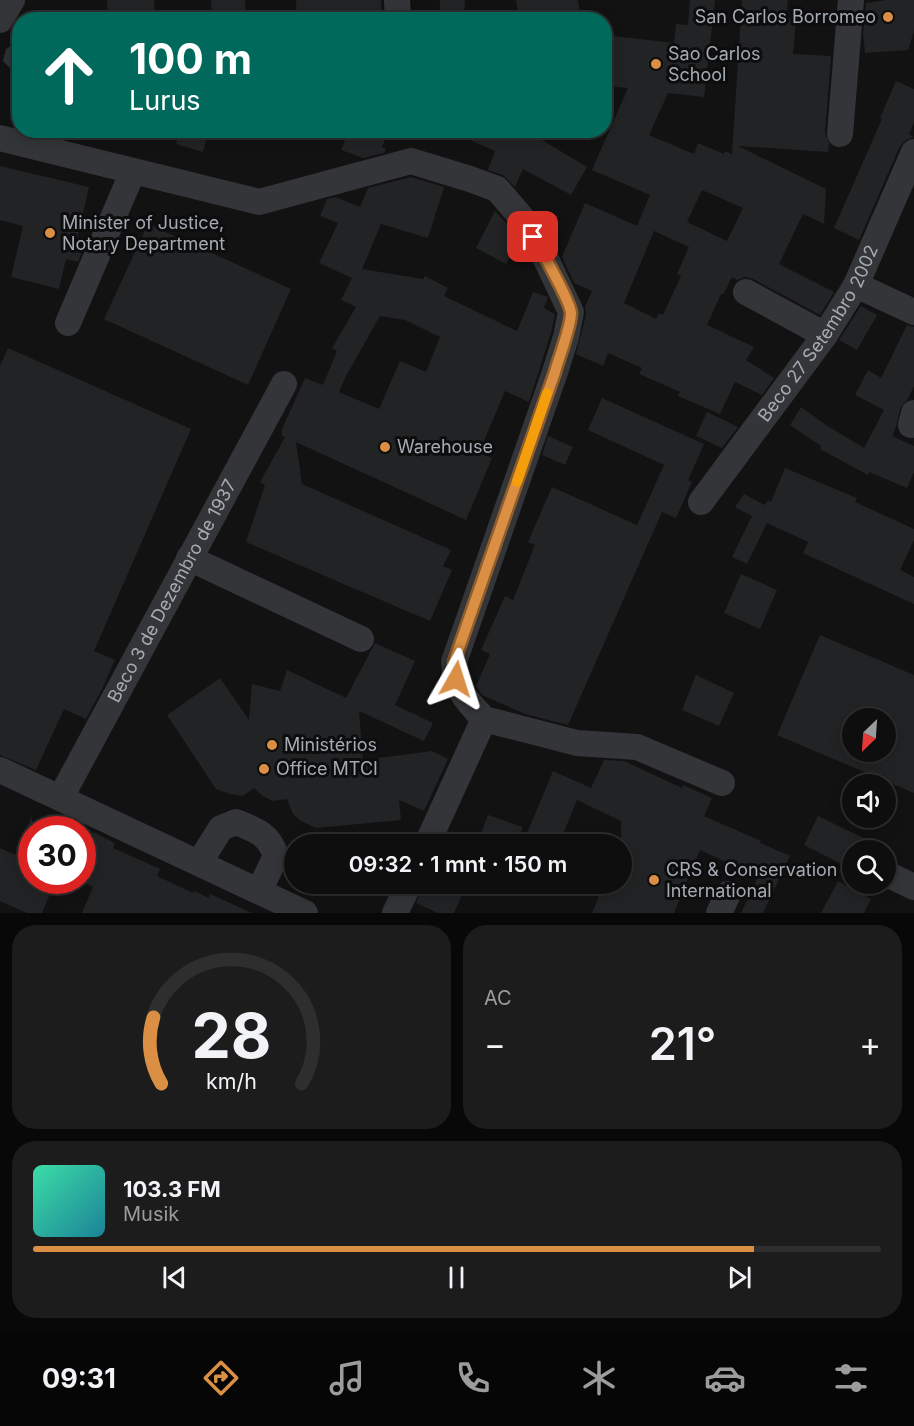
<!DOCTYPE html>
<html lang="id">
<meta charset="utf-8">
<style>
body{margin:0;font-family:Inter,sans-serif;background:#1c1c1c;color:#f1f3f6;height:100vh;display:flex;flex-direction:column;font-size:22px;white-space:nowrap}
*{box-sizing:border-box;margin:0}
p{font-size:20px;color:#9b9c9e}
.icon{flex:none;width:33px;height:33px;fill:none;stroke:currentColor;stroke-width:2;stroke-linecap:round;stroke-linejoin:round}
.map{position:relative;height:913px;overflow:hidden}
.sheet{display:flex;flex-direction:column;gap:12px;padding:12px;background:#080808;flex:1}
.sheet>*{flex:none}
.banner{position:absolute;left:12px;top:12px;width:600px;height:126px;border-radius:24px;box-shadow:0 3px 15px #0003,0 0 0 2px #2e2e2e;background:#00695c;color:#fff;overflow:hidden}
.needle{width:39px;rotate:205deg}
.buttons{position:absolute;left:842px;top:708px;display:grid;gap:12px}
.buttons a{display:grid;place-items:center;width:54px;height:54px;border-radius:50%;background:#0e0e0e;box-shadow:0 3px 15px #0003,0 0 0 2px #2e2e2e;font-size:30px}
.speed{position:absolute;left:18px;top:816px;display:flex;gap:12px;font-size:30px;font-weight:700;text-align:center}
.speed>*{display:grid;place-content:center;width:78px;height:78px;border-radius:50%;background:#0e0e0e;box-shadow:0 3px 15px #0003,0 0 0 2px #2e2e2e;line-height:1}
.speed .limit{border:9px solid #d22;background:#fff;color:#111}
.pin{position:absolute;display:grid;place-items:center;width:51px;height:51px;color:#fff;margin:-26px;border-radius:12px;box-shadow:0 3px 9px #0006}
.me{position:absolute;width:66px;margin:-33px;rotate:6deg;stroke-linejoin:round;filter:drop-shadow(0 0 4px #0008)}
.turn{display:flex;align-items:center;gap:21px;height:126px;padding:0 18px;font-size:27px}
.turn .icon{width:78px;height:78px;stroke-width:2.5}
.turn b{display:block;font-size:42px;line-height:51px}
.big{font-size:45px;font-weight:600;line-height:1.1}
.sheet .tile{flex:1;display:flex;flex-direction:column;justify-content:center;gap:9px;min-width:0;padding:0 21px;border-radius:24px;background:#1c1c1c}
.sheet .dial{align-items:center;gap:0}
.dial svg{height:156px;overflow:visible;fill:none;stroke:#2e2e2e;stroke-width:7;stroke-linecap:round;text-anchor:middle}
.dial text{fill:#f1f3f6;stroke:none}
.song{display:flex;align-items:center;gap:18px}
.cover{width:72px;height:72px;border-radius:9px;background:linear-gradient(135deg,hsl(160 70% 55%),hsl(190 70% 35%))}
.played{height:6px;border-radius:3px;background:linear-gradient(90deg,#da8f44 85%,#2e2e2e 85%)}
.keys{display:flex;justify-content:space-around;direction:ltr}
.heat{display:flex;justify-content:space-between;align-items:center;font-size:33px;direction:ltr}
.sheet .tiles{flex:1;display:grid;gap:12px;grid-template-columns:1fr 1fr}
.tile:last-child{grid-column:span 2}
.trip{position:absolute;left:284px;top:834px;width:348px;height:60px;border-radius:30px;background:#0e0e0e;box-shadow:0 3px 15px #0003,0 0 0 2px #2e2e2e;font-weight:600;line-height:60px;text-align:center}
.dock{display:flex;height:96px;justify-content:space-around;align-items:center;background:#060606;color:#9b9c9e}
.dock .icon{width:42px;height:42px}
.dock .active{color:#da8f44}
.dock b{font-size:27px;color:#f1f3f6}
.map>svg:first-child{display:block}
.water{fill:#2a3235}
.building{fill:#222324;fill-rule:evenodd}
.lines{fill:none;stroke-linecap:round;stroke-linejoin:round}
.minor{stroke:#343538;stroke-width:26}
.route-casing{stroke:#8e5d2c;stroke-width:15}
.route{stroke:#da8f44;stroke-width:10}
.slow{stroke:#f59e0b;stroke-width:10}
.poi-dot{fill:#da8f44;stroke:#0d0d0e;stroke-width:2}
.labels{text-anchor:middle;stroke-width:6;stroke-linejoin:round;paint-order:stroke}
.poi-label{font-size:18px;fill:#a5abb2;stroke:#0d0d0e;text-anchor:start}
.street-label{font-size:18px;fill:#a5abb2;stroke:#0d0d0e}
</style>
<div class="map">
<svg width="914" height="913" viewBox="0 0 914 913">
<rect width="100%" height="100%" fill="#121213"/>
<path class="water" d="M13,45H19V71L12,70L3,61L6,49Z"/>
<path class="building" d="M107,0H154L156,20H108Z
M211,0H245L246,20H212Z
M296,0H381L382,20H297Z
M440,0H465L464,20H439Z
M516,0H578L581,20H519Z
M690,0H715L704,97L668,93L649,135L694,154L698,143L724,154L725,151L732,154L742,0H788L786,18L796,19L793,54L831,56L825,133L829,143L828,152L738,146L826,189L824,224L803,214L779,264L834,292L820,315L753,279L745,277L737,280L732,277L723,295L721,294L707,325L754,347L746,360L774,378L762,395L735,382L720,414L678,396L680,392L639,374L642,368L608,353L603,366L576,354L586,315L585,307L592,291L574,283L562,257L585,203L637,226L650,195L592,170L628,88L604,86V35L674,43L676,24L688,25ZM702,190L743,208L727,241L687,222ZM654,231L689,247L677,274L681,276L663,315L659,313L656,319L624,303Z
M887,0H914V31L908,50L865,53L863,33L866,3Z
M896,81L914,89V122L909,134L914,137L906,140L900,146L859,240L834,228L882,119L880,118Z
M180,130H199L208,133L203,152L176,144Z
M349,130L368,137L370,130H389L382,147L386,149L384,153L363,158L341,150Z
M447,130H539L537,137L587,167L571,195L523,169L515,187L503,175L488,170L495,151Z
M0,166L89,187L77,240L84,242L81,254L78,262L66,259L59,289L11,277L23,226L0,220Z
M411,177L444,187L428,238L381,224L362,269L423,279L425,276L448,288L444,296L517,331L533,292L548,297L544,308L555,314L551,333L529,402L505,391L479,453L492,458L466,520L296,442L302,484L451,550L443,566L452,570L430,621L246,542L265,485L260,482L285,437L282,436V429L305,378L323,385L337,351L332,348L356,307L341,300L352,278L319,263L338,223L320,216L327,199L335,197L360,207L368,188ZM380,316L405,320L440,337L426,372L400,361L379,409L339,392L346,376Z
M495,211L510,227L518,240L506,264L476,248Z
M148,224L291,289L248,385L104,319Z
M861,306L877,315L857,350L839,340Z
M907,325L914,327V386L907,400L900,409L896,427L892,436L914,446V472L907,488L869,472L868,475L820,449L821,446L790,425L801,407L826,425L864,448L884,410L855,395L868,370L881,378Z
M8,348L191,429L94,651L115,660L102,689L86,719L64,709L36,770L0,755V366Z
M602,398L704,444L688,480L692,482L676,518L662,512L568,725L525,714L482,695L476,686L490,654L481,650L505,596L513,600L535,545L528,542L552,487L637,525L664,465L588,430Z
M707,412L738,427L722,448L696,436Z
M548,436L573,447L565,465L542,455Z
M785,468L857,498L855,502L914,529V540L900,570L914,577V604L803,553L808,542L767,523L747,564L732,557L752,516L735,507L744,494L765,505L768,500L771,502Z
M741,574L777,590L760,629L724,613Z
M820,635L914,675V793L777,735ZM852,718H885V752H852Z
M375,643L415,661L395,705L433,723L424,741L359,711L363,760L432,751L448,759L424,811L399,800L401,820L316,828L301,821L293,814L287,799L273,801L263,796L254,788L243,796L230,794L216,789L167,715L220,678L249,720L252,684L280,691L287,670L346,698Z
M696,675L734,693L719,726L682,710Z
M604,760L624,761L682,788L683,785L712,798L704,816L761,841L760,843L790,856L763,913H741L758,877L700,850L674,913H592L604,884H621V821L577,800L559,844H542L525,838L553,771L591,788Z
M488,815L523,827L516,844H477Z
M32,816V867L25,880H56L42,913H27L0,901V848L15,855Z
M818,816L888,850H852V859L848,867L804,845Z
M93,832L115,843L113,848L160,869L157,876L193,893L194,891L209,898L210,894L252,913H82L93,887L82,881V854Z
M838,881L871,899L864,913H821Z
M424,884H467L454,913H438L416,903Z"/>
<g class="lines">
<g class="minor">
<path d="M397,0L398,18"/>
<path d="M0,20L12,0"/>
<path d="M840,134L851,0"/>
<path d="M0,138L259,202L411,161L470,179L497,189L522,218L544,255L571,312L566,337L555,372L454,662C456,690 466,700 484,719L427,844"/>
<path d="M856,285L914,312"/>
<path d="M746,292L825,335"/>
<path d="M68,323L133,171"/>
<path d="M911,425L914,413"/>
<path id="s1" d="M701,502L825,335L856,285L914,152"/>
<path d="M189,558L361,639"/>
<path d="M484,719L577,743L637,747L722,783"/>
<path d="M0,770L305,913"/>
<path id="s2" d="M61,797L284,384"/>
<path d="M199,863L221,828L236,822C256,830 269,834 276,856L259,891"/>
<path d="M885,873L914,887"/>
<path d="M395,913L409,884"/>
<path d="M719,913L728,894"/>
</g>
</g>
<g class="lines">
<defs>
<path id="route" d="M456,679L454,662L555,372C559,357 571,327 571,313C570,301 541,249 533,237"/>
</defs>
<use href="#route" class="route-casing"/>
<use href="#route" class="route"/>
<path class="slow" d="M517,482L547,393"/>
</g>
<g class="poi-dot">
<circle cx="888" cy="17" r="6"/>
<circle cx="656" cy="64" r="6"/>
<circle cx="50" cy="233" r="6"/>
<circle cx="385" cy="447" r="6"/>
<circle cx="272" cy="745" r="6"/>
<circle cx="264" cy="769" r="6"/>
<circle cx="654" cy="880" r="6"/>
</g>
<g class="labels">
<g class="poi-label">
<text x="876" y="23" text-anchor="end">San Carlos Borromeo</text>
<text x="668" y="60">Sao Carlos<tspan x="668" dy="21">School</tspan></text>
<text x="62" y="229">Minister of Justice,<tspan x="62" dy="21">Notary Department</tspan></text>
<text x="397" y="453">Warehouse</text>
<text x="284" y="751">Ministérios</text>
<text x="276" y="775">Office MTCI</text>
<text x="666" y="876">CRS &amp; Conservation<tspan x="666" dy="21">International</tspan></text>
</g>
<g class="street-label">
<text dy="6" stroke="none"><textPath href="#s1" startOffset="206">Beco 27 Setembro 2002</textPath></text>
<text dy="6" stroke="none"><textPath href="#s2" startOffset="234">Beco 3 de Dezembro de 1937</textPath></text>
</g>
</g>
</svg>
<div class="buttons">
<a><svg class="needle" viewBox="-14 -14 28 28"><path d="M0-13l5 13h-10z" fill="#e53935"/><path d="M0 13l5-13h-10z" fill="#9b9c9e"/></svg></a>
<a><svg class="icon" aria-label="sound" viewBox="0 0 24 24"><path d="M4 9h4l5-4v14l-5-4H4zM17 9q2 3 0 6"/></svg></a>
<a><svg class="icon" aria-label="search" viewBox="0 0 24 24"><circle cx="10" cy="10" r="6"/><path d="M15 15l6 6"/></svg></a>
</div>
<div class="speed"><div class="limit">30</div></div>
<div class="pin" style="left:533px;top:237px;background:#d93025"><svg class="icon" aria-label="arrive" viewBox="0 0 24 24"><path d="M6 21V4h12l-3 4 3 4H6"/></svg></div>
<svg class="me" style="left:456px;top:679px" viewBox="-20 -20 40 40"><path d="M0-17L14 15 0 8-14 15z" fill="#da8f44" stroke="#fff" stroke-width="4"/></svg>
<div class="trip">09:32 · 1 mnt · 150 m</div>
<div class="banner">
<div class="turn"><svg class="icon" aria-label="ahead" viewBox="0 0 24 24"><path d="M12 20V5M6 11l6-6 6 6"/></svg><div><b>100 m</b>Lurus</div></div>
</div>
</div>
<section class="sheet">
<div class="tiles">
<div class="tile dial"><svg viewBox="0 0 100 80">
<path d="M14 69A42 42 0 1 1 86 69"/>
<path d="M14 69A42 42 0 0 1 10 35" stroke="#da8f44"/>
<text x="50" y="56" font-size="32" font-weight="700">28</text>
<text x="50" y="72" font-size="11">km/h</text>
</svg></div>
<div class="tile"><p>AC</p>
<div class="heat"><a>−</a><b class="big">21°</b><a>+</a></div>
</div>
<div class="tile">
<div class="song"><i class="cover"></i><div><b>103.3 FM</b><p>Musik</p></div></div>
<div class="played"></div>
<div class="keys"><svg class="icon" aria-label="previous" viewBox="0 0 24 24"><path d="M18 5L8 12l10 7zM5 5v14"/></svg><svg class="icon" aria-label="pause" viewBox="0 0 24 24"><path d="M8 5v14M16 5v14"/></svg><svg class="icon" aria-label="next" viewBox="0 0 24 24"><path d="M6 5l10 7-10 7zM19 5v14"/></svg></div>
</div>
</div>
</section>
<nav class="dock">
<b>09:31</b>
<svg class="icon active" aria-label="directions" viewBox="0 0 24 24"><path d="M12 3l9 9-9 9-9-9zM9 14v-3h6M13 9l2 2-2 2"/></svg>
<svg class="icon" aria-label="music" viewBox="0 0 24 24"><path d="M9 18V5l10-2v13"/><circle cx="6" cy="18" r="3"/><circle cx="16" cy="16" r="3"/></svg>
<svg class="icon" aria-label="phone" viewBox="0 0 24 24"><path d="M5 4h4l2 5-3 2q2 4 5 5l2-3 5 2v4C11 20 4 13 5 4z"/></svg>
<svg class="icon" aria-label="climate" viewBox="0 0 24 24"><path d="M12 3v18M4 7l16 10M4 17L20 7"/></svg>
<svg class="icon" aria-label="car" viewBox="0 0 24 24"><path d="M5 17H2v-5l4-1 3-4h7l3 4 3 1v5h-3M9 17h6M6 11h13"/><circle cx="7" cy="17" r="2"/><circle cx="17" cy="17" r="2"/></svg>
<svg class="icon" aria-label="filters" viewBox="0 0 24 24"><path d="M4 7h16M4 17h16"/><circle cx="9" cy="7" r="2"/><circle cx="15" cy="17" r="2"/></svg>
</nav>
